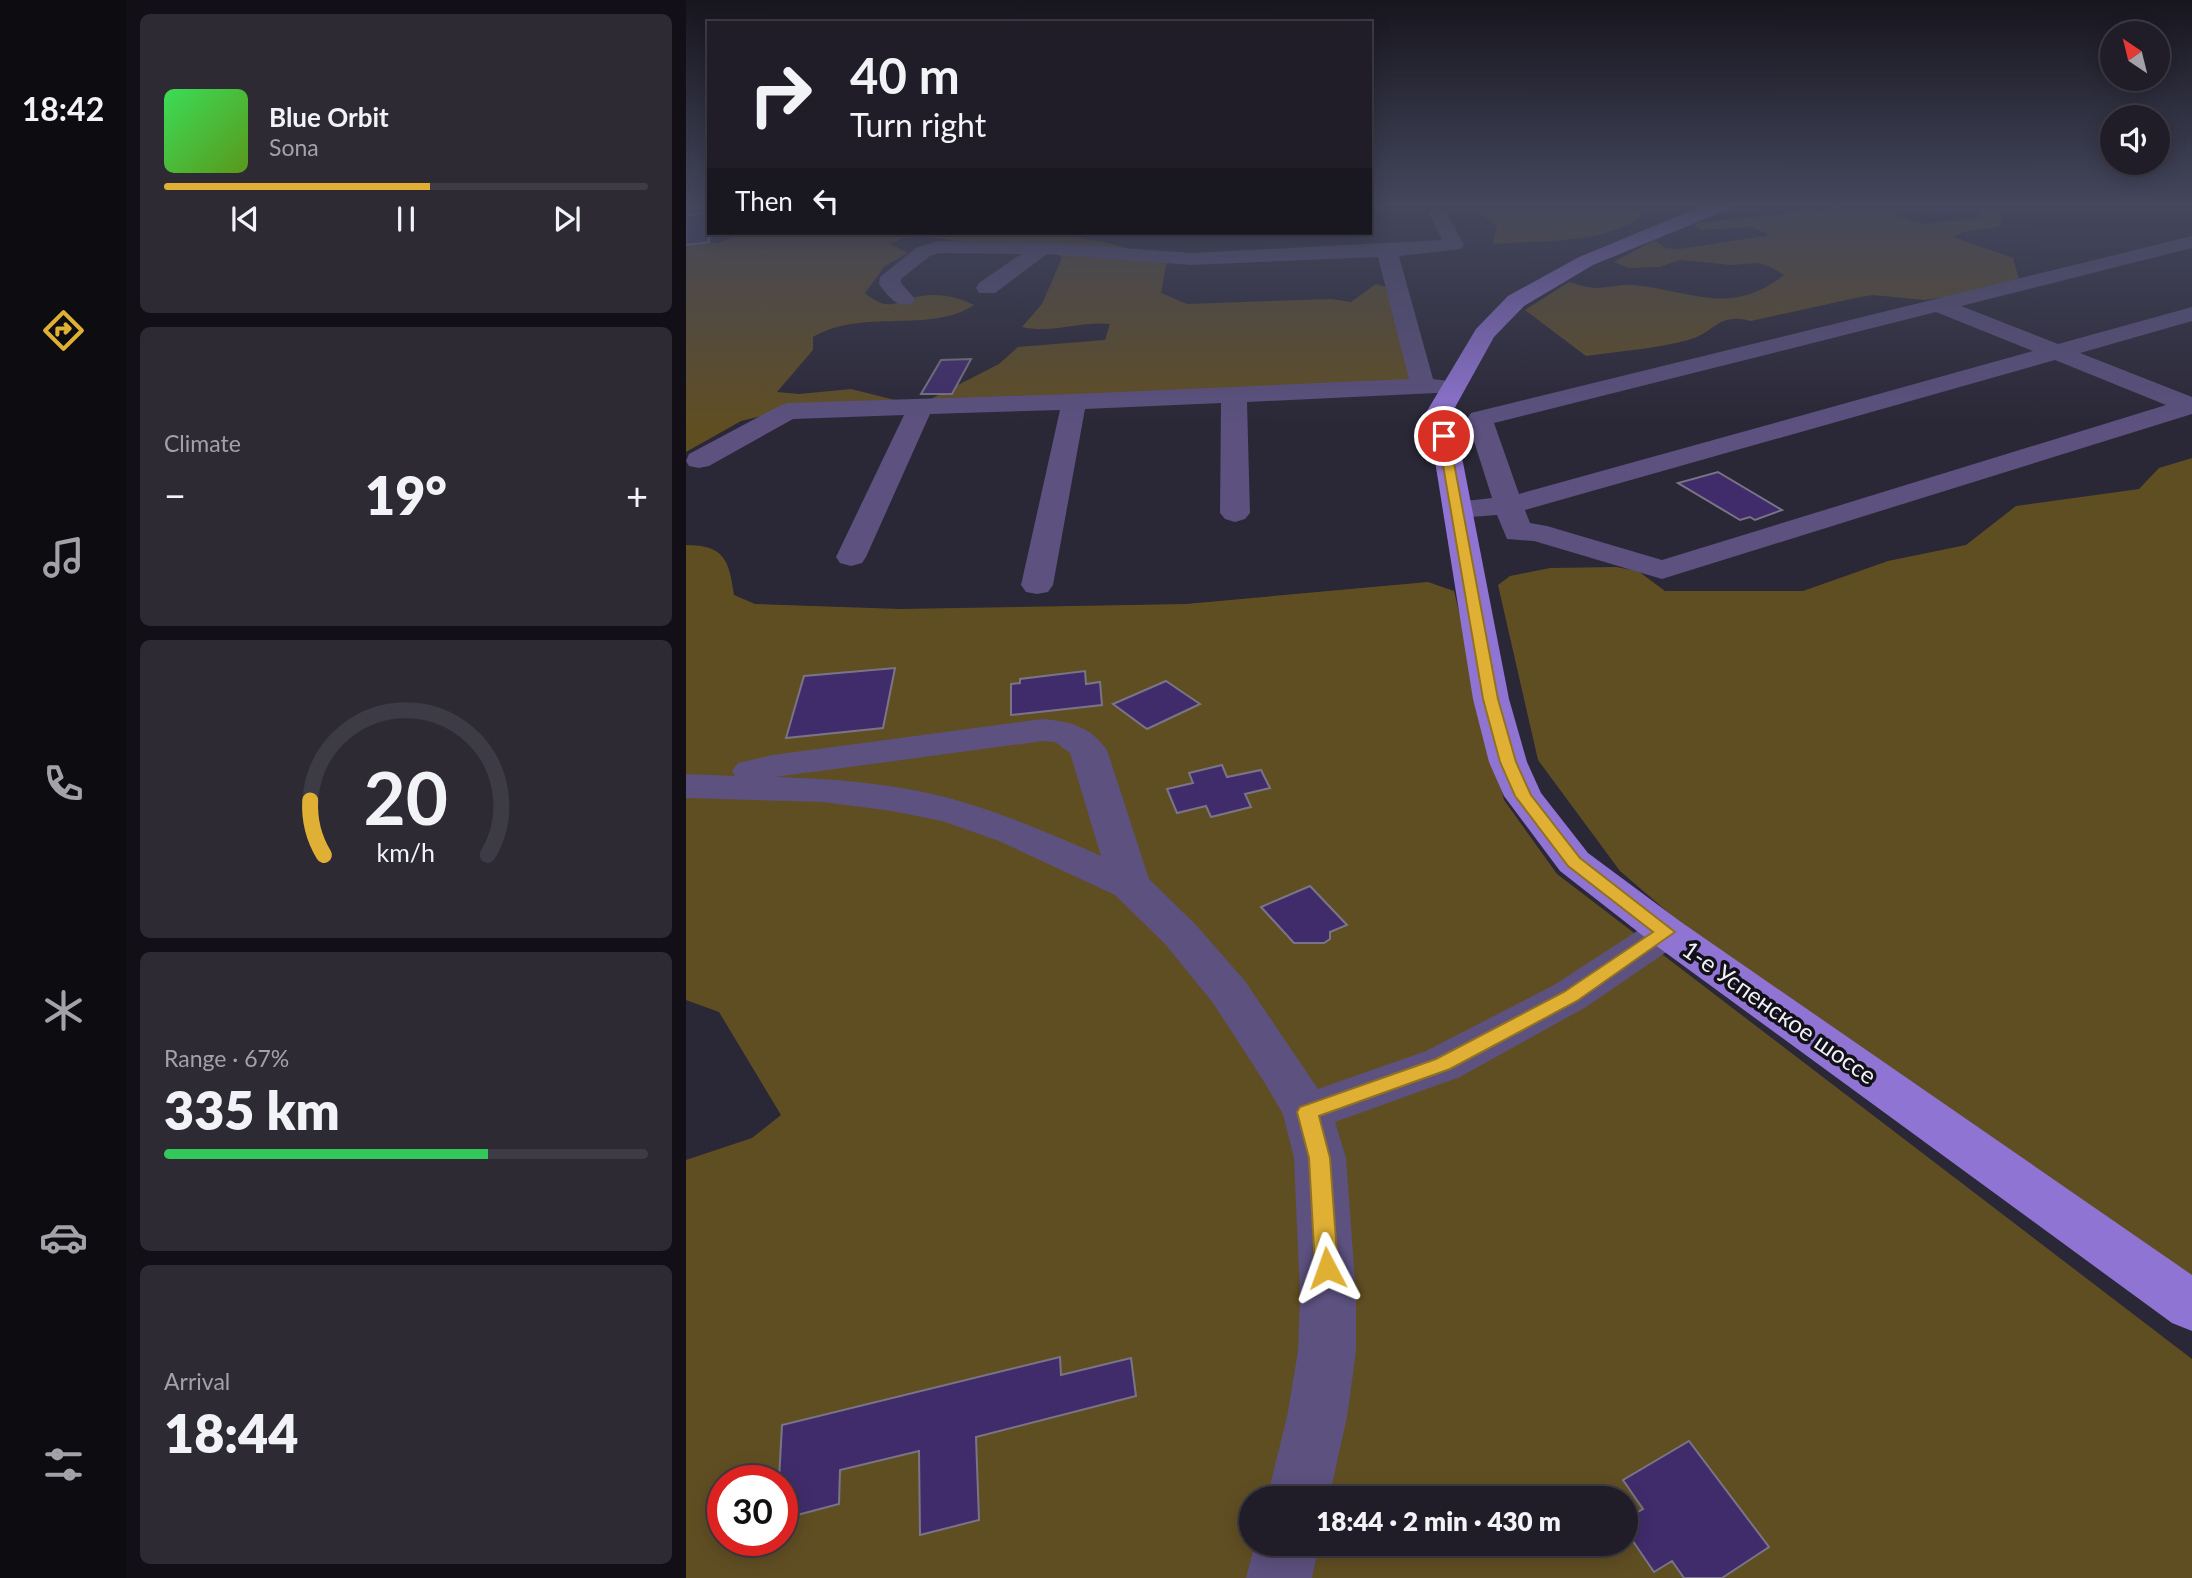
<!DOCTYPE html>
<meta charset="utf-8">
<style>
body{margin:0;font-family:Lato,sans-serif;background:#2d2a34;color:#f1f3f6;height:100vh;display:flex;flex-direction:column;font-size:26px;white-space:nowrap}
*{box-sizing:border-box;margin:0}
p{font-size:23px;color:#a2a2a8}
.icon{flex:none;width:38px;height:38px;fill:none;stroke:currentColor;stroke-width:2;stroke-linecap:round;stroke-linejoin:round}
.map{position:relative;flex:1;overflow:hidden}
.panel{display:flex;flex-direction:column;gap:14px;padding:14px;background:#121016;width:560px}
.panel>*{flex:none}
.guide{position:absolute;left:21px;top:21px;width:665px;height:214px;border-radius:0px;box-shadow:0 4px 18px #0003,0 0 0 2px #3d3b45;background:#201d28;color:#f1f3f6;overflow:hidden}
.needle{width:46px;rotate:325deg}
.tools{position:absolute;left:1414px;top:21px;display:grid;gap:14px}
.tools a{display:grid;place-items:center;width:70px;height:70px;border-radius:50%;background:#201d28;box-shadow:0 4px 18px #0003,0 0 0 2px #3d3b45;font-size:35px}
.speed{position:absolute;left:21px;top:1465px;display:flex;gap:14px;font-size:35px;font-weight:700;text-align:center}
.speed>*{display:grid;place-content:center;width:91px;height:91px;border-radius:50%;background:#201d28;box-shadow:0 4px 18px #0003,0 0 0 2px #3d3b45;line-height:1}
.speed .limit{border:10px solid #d22;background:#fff;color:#111}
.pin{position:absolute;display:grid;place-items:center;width:60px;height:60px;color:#fff;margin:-30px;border:4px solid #fff;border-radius:50%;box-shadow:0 2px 7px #0007}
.me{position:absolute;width:77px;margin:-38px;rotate:356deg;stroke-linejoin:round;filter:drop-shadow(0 0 5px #0008)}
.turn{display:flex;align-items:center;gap:24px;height:147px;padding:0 28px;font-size:32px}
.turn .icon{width:91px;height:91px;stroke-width:2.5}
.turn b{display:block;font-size:49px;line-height:60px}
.then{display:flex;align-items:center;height:66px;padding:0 28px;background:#0003;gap:14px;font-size:26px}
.big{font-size:52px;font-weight:800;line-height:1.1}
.panel .card{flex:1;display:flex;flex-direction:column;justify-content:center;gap:10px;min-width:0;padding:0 24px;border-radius:10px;background:#2d2a34}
.panel .dial{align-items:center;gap:0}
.dial svg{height:182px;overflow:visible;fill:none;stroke:#3d3b45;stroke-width:7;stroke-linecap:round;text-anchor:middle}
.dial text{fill:#f1f3f6;stroke:none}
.song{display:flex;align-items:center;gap:21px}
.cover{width:84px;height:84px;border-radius:10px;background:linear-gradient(135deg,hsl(130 70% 55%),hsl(90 70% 35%))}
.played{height:7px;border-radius:4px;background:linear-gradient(90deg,#dfb034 55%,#3d3b45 55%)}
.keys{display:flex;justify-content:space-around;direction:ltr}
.heat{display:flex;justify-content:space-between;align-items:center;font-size:38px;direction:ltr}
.charge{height:10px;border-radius:5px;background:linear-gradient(90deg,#34c759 67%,#3d3b45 0)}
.trip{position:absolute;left:553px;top:1486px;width:399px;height:70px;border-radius:35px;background:#201d28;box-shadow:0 4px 18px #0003,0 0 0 2px #3d3b45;font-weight:800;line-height:70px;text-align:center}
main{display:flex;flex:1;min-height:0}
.tab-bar{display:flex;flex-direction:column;width:126px;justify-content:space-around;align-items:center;background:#0d0c10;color:#a2a2a8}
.tab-bar .icon{width:49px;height:49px}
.tab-bar .active{color:#dfb034}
.tab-bar b{font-size:32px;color:#f1f3f6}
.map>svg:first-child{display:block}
.green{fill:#604e23;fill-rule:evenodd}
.building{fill:#402c6b;stroke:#797587;stroke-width:2}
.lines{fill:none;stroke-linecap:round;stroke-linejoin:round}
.minor{fill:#5c517f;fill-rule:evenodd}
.major{fill:#8f74d3;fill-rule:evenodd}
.route{fill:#dfb034;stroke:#917222;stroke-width:2}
.labels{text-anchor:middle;stroke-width:7;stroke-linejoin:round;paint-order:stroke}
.street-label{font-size:24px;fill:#f1eff9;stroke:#131118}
</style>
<main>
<nav class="tab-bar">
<b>18:42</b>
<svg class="icon active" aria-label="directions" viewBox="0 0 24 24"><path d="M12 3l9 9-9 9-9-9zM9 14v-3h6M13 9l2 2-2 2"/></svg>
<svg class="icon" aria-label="music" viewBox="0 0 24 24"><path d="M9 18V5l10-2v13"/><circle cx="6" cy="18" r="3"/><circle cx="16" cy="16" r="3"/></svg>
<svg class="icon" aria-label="phone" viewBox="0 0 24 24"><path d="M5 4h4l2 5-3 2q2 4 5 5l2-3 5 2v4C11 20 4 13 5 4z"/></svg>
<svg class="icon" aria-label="climate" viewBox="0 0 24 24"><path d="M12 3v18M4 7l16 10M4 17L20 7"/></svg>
<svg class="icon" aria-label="car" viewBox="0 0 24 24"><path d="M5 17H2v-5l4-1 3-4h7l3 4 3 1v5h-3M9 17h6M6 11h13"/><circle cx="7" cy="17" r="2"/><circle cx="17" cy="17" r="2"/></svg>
<svg class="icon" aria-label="filters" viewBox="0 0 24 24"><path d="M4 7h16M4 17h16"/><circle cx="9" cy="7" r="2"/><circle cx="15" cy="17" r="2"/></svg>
</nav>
<section class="panel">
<div class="card">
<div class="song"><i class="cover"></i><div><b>Blue Orbit</b><p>Sona</p></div></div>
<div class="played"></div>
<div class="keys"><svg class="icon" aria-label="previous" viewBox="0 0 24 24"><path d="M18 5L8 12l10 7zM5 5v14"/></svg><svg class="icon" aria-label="pause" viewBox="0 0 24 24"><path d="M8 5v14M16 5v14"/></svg><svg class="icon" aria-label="next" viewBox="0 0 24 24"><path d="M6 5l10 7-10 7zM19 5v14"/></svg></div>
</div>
<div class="card"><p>Climate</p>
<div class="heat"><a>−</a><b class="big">19°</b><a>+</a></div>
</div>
<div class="card dial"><svg viewBox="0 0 100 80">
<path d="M14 69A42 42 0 1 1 86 69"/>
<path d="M14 69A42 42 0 0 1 8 45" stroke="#dfb034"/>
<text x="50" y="56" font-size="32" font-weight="700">20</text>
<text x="50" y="72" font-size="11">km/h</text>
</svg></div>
<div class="card"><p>Range · 67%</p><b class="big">335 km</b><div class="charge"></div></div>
<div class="card"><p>Arrival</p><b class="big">18:44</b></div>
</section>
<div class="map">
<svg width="1506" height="1578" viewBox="0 0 1506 1578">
<rect width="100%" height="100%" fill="#2a2736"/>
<path class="green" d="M684,205H948L956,216C915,245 855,240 807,244L811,226L786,209L726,211L684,209Z
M1172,205H1270L1208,212L1210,216L1239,224L1292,218L1291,210L1298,207L1311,209L1316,219L1313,227L1277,232L1267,237L1327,258L1335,287L1238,300L1188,295L1174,297L1065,321C1031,312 1029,333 1002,340C970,349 933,351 900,356L839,310L883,282C891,284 901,288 910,288C922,288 935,284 948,285C1006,291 1045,317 1098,275L1085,267L1072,263L1045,265L994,260L973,267L943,268L928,262L968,240L979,248L993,249L1085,235L1065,227L1015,230L1009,226L1011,223Z
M56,233H394L393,238L422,243L481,260L475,293L501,304L645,299L665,302L690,284L706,289L732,375L709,385L233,405L313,364L332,347L419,340L424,324C394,321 366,334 336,327L356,304L376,258L362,246L272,241L238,236L218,238L204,244L222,253L199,266L179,293C204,314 211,300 235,296C255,293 271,297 288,305C245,334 175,308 127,337V350L91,392L113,394L165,389L209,400L80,415L55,421L0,452V241L32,243Z
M1506,458V1279L998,926L934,871L852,760L812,585L824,576L864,568L930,567L952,571L979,591H1117L1202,561L1280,545L1330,506L1453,489L1473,468Z
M0,545C39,545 43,561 48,595L69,604L214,609L500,604L742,582L768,591L818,800L871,874L1506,1359V1578H0V1160L66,1138L95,1115L33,1012L0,1000ZM37,1480H96V1540H37ZM565,1498H940V1544H565Z"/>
<path class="building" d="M23,212V242L0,245V216Z
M285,359L266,394H235L255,360Z
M1032,472L1096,510L1069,520L1064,517L1054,520L992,483Z
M209,668L197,728L100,738L118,676Z
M399,671L400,684L414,682L416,705L325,715V684L334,683V679Z
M480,681L514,704L461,729L427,704Z
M536,765L541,777L575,770L584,788L559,794L565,807L525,817L520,806L491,813L481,789L507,783L503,773Z
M624,886L661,925L644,932V939L638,943H608L575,907Z
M374,1357L375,1375L445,1358L450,1396L290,1437L293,1520L234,1535L233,1451L154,1470L153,1504L96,1519V1480H93L96,1425Z
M1003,1441L1083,1547L1036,1578H998L986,1561L968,1572L940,1531V1519L957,1509L937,1480Z"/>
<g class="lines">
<path class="minor" d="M0,205H23V209L0,214Z
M752,207L759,209L778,245L775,249L713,256L747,379L770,382L773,387L770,392L561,402L564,513L559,519L549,522L539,519L534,513L535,403L399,409L367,585L362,592L351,594L340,592L335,585L374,410L244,414L180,557L176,563L165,566L154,563L150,557L218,415L107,419L23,466L13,468L3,466L0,461L3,454L93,406L102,403L388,394L723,379L692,257L505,265L361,254L309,293H293L290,288L293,283L335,254L253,253L244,256L215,279V283L229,299L226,304C210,308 202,296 193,284L194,277L230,248L251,241L357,242L505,253L756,240L743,213Z
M1506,236V248L1275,306L1372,344L1506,307V321L1394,353L1506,397V414L976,579L848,541L821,539L811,515L771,518L761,515L757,509L761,503L806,498L781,419L785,413ZM1250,312L1347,351L833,494L808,423ZM1369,360L1480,405L976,560L861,526L844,523L839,510Z
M357,719C384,721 405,727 421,750L463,879L510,925L559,981L632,1089L740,1051L868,985L965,922L980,917L995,922L1002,932L995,942L900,1007L774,1077L649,1122L660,1158L670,1295V1351L661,1417L643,1498H581L601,1417L612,1351L614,1295L608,1158L597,1114L577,1080L527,1003L480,945L429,895L313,841L256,821L206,811L137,802L0,798V774L49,776L46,771L52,763L87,755ZM357,741L369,742L384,753L415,856C370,836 326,817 280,803C219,784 153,779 89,777Z
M569,1544H633L626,1578H560Z"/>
<path class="major" d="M1019,205H1045L1043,209L907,265L838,306L808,337L767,411L823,699L841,762L855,793L902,853L995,922L1506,1275V1331L1486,1323L965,942L874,871L818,796L803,762L787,699L741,411L790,329L822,296L893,257Z"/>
</g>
<linearGradient id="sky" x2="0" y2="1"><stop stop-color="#17151e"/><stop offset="0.48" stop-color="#44475d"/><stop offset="1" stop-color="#44475d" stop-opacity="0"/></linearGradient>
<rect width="1506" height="426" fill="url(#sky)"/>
<path class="route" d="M758,432L763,436L812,699L830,762L845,795L894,858L989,932L891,1001L764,1069L633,1116L644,1158L652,1268L649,1274L641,1277L633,1274L629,1268L623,1158L611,1112L614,1107L750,1059L878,992L967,932L882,866L829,796L814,762L797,699L752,436Z"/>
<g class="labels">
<g class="street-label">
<text transform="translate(1093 1013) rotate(35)" y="8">1-е Успенское шоссе</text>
</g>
</g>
</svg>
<div class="tools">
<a><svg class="needle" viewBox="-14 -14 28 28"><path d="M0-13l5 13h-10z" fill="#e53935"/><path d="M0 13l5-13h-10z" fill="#a2a2a8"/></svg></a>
<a><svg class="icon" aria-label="sound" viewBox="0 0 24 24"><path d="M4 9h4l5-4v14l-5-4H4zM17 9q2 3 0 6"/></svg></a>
</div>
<div class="speed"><div class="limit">30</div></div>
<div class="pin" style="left:758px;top:436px;background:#d93025"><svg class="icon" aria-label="arrive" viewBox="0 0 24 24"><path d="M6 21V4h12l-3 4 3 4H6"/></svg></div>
<svg class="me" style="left:641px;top:1268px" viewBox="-20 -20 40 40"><path d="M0-17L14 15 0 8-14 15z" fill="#dfb034" stroke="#fff" stroke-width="4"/></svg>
<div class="trip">18:44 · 2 min · 430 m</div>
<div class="guide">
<div class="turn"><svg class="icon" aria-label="right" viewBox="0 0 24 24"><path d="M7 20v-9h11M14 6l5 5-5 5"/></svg><div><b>40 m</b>Turn right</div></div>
<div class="then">Then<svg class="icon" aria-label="left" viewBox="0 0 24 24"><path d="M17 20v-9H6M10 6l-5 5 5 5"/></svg></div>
</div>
</div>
</main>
